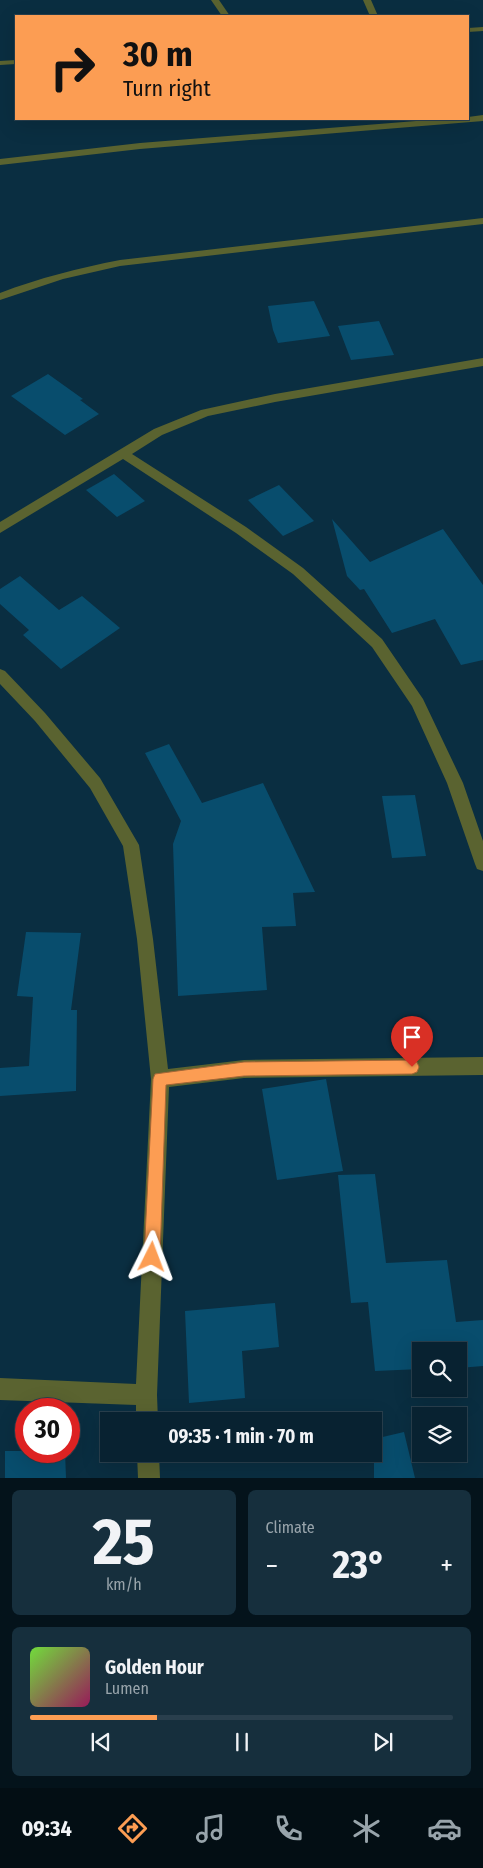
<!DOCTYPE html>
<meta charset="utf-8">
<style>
body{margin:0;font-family:"Fira Sans Condensed",sans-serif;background:#162f3d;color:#f1f3f6;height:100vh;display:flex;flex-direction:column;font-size:19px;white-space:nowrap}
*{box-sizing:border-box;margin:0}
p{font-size:16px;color:#98a4ab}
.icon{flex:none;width:28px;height:28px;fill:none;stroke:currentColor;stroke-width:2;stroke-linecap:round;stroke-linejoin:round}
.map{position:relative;height:1478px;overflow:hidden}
.side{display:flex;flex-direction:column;gap:12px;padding:12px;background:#04131b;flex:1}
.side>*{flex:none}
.top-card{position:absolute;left:15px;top:15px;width:454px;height:105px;border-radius:0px;box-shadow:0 5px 20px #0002,0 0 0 1px #293f4d;background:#fc9d53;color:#111;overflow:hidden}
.tools{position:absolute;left:412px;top:1342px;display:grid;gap:10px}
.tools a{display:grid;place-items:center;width:55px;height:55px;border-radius:0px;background:#082231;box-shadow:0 5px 20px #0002,0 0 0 1px #293f4d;font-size:25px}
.speed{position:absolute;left:15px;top:1398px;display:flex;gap:10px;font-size:25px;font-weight:700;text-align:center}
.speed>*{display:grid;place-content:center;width:65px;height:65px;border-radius:50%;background:#082231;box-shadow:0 5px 20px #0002,0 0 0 1px #293f4d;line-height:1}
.speed .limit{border:8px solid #d22;background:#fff;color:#111}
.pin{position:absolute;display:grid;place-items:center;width:42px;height:42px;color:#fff;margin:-51px -21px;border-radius:50% 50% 50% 0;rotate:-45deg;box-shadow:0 0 5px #0007}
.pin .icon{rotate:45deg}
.me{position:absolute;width:55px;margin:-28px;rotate:3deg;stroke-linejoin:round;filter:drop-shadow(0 0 4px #0008)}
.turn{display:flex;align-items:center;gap:18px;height:105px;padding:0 25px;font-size:22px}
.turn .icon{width:65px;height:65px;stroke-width:2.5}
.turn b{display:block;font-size:35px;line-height:42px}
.big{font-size:38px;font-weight:700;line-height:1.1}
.side .card{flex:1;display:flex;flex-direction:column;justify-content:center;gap:8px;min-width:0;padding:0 18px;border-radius:8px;background:#162f3d}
.side .dial{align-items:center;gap:0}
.dial b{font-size:65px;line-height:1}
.song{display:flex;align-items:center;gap:15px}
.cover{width:60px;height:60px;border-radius:8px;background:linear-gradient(135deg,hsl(100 70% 55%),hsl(330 70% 35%))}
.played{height:5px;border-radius:2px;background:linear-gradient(90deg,#fc9d53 30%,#293f4d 30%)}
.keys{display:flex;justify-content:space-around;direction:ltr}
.heat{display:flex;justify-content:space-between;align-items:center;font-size:28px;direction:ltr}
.side .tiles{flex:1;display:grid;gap:12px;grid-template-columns:1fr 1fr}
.card:last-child{grid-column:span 2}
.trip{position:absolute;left:100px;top:1412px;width:282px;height:50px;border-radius:0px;background:#082231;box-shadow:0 5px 20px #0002,0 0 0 1px #293f4d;font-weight:700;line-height:50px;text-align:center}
.menu{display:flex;height:80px;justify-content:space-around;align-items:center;background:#030e14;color:#98a4ab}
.menu .icon{width:35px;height:35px}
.menu .active{color:#fc9d53}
.menu b{font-size:22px;color:#f1f3f6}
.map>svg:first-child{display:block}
.building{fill:#084d6d}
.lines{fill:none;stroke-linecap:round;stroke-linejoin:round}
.street{fill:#5a6330;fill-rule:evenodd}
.route{fill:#fc9d53;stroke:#a46636}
</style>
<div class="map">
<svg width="483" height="1478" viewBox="0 0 483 1478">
<rect width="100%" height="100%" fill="#0a2e41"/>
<path class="building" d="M314,301L330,336L278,343L273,330L268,306Z
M379,321L394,355L351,360L338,326Z
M48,374L83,399L80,400L99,414L65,435L11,396Z
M114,474L145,501L117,517L86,490Z
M279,485L314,521L283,536L248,500Z
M332,519L370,562L443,529L483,585V660L461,665L435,619L392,633L364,589L360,590L347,576Z
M20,576L59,610L82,596L120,628L61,669L23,635L29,630L0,604V589Z
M169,744L202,803L263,783L315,892L293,893L296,926L262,927L267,990L178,996L173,844L181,821L145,753Z
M415,795L426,856L392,858L382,796Z
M26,932L81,933L71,1010H77L76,1091L0,1096V1068L29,1066L33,997L17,996Z
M326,1079L343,1171L277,1180L262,1089Z
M375,1174L386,1263L447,1260L456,1322L483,1320V1366L459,1368V1351H421V1369L375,1371L368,1302L351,1303L338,1175Z
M275,1303L279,1347L242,1351L245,1398L189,1403L185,1311Z
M404,1432L415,1478H374V1439Z
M5,1451H65L66,1478H5Z"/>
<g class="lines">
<path class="street" d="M211,0H219L230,16H222Z
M363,0H371L378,16H370Z
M483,27V31L468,32V28Z
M16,60V64L0,65V61Z
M483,115V121L140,149L0,165V159L140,143L441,119H468V117Z
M483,218V224L120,266L63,279L0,300V293C39,278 79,268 120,260Z
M483,358V366L275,402L208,416L162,435L132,454L246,527L303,568L382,639L423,699L463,783L483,841V871L477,869L475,864L447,783L412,706L372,647L293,574L236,533L123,459L0,533V522L154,429L201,410L275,394Z
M0,669L5,671L45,713L100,778L139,845L153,939L168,1069L244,1060L483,1057V1075L244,1078L169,1087L157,1395L158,1421H136V1405L0,1400V1378L136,1384L151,1079L137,939L123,846L90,788L35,721L0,684Z
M137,1454H159L160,1478H138Z"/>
</g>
<path class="route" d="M412,1060L417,1062L419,1067L417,1072L412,1074L244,1076L166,1085L160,1257L157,1262L152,1265L146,1262L144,1257L153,1079L155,1074L244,1062Z"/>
</svg>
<div class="tools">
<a><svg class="icon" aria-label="search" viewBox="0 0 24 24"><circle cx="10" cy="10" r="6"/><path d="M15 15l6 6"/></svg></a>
<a><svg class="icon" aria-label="layers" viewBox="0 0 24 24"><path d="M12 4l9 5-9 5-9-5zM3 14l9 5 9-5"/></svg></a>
</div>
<div class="speed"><div class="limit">30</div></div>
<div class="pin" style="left:412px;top:1067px;background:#d93025"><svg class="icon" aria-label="arrive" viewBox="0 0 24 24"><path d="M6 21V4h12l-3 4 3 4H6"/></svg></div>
<svg class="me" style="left:152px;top:1257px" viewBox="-20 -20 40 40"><path d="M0-17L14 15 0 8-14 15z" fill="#fc9d53" stroke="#fff" stroke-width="4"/></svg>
<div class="trip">09:35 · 1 min · 70 m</div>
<div class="top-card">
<div class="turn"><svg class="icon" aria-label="right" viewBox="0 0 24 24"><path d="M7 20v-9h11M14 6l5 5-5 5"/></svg><div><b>30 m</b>Turn right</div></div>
</div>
</div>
<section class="side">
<div class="tiles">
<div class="card dial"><b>25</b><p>km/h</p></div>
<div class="card"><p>Climate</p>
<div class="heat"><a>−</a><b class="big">23°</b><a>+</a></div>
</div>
<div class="card">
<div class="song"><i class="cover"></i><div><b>Golden Hour</b><p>Lumen</p></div></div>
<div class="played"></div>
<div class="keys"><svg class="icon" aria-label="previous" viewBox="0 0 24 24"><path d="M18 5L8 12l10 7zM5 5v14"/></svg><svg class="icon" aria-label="pause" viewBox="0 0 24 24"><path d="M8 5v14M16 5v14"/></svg><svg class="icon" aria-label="next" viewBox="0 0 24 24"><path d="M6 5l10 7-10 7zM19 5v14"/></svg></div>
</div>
</div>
</section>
<nav class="menu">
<b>09:34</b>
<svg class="icon active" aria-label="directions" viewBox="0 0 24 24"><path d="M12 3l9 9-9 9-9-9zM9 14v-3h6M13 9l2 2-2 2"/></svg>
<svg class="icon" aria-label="music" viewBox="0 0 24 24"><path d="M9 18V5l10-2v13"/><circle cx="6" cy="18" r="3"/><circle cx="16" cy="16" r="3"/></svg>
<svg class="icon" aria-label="phone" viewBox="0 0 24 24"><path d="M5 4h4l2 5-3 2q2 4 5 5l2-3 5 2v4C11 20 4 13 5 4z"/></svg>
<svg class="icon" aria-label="climate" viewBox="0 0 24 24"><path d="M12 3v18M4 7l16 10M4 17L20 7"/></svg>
<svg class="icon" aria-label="car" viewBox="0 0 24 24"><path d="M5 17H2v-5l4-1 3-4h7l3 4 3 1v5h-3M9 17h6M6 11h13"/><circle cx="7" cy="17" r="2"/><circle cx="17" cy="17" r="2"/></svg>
</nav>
